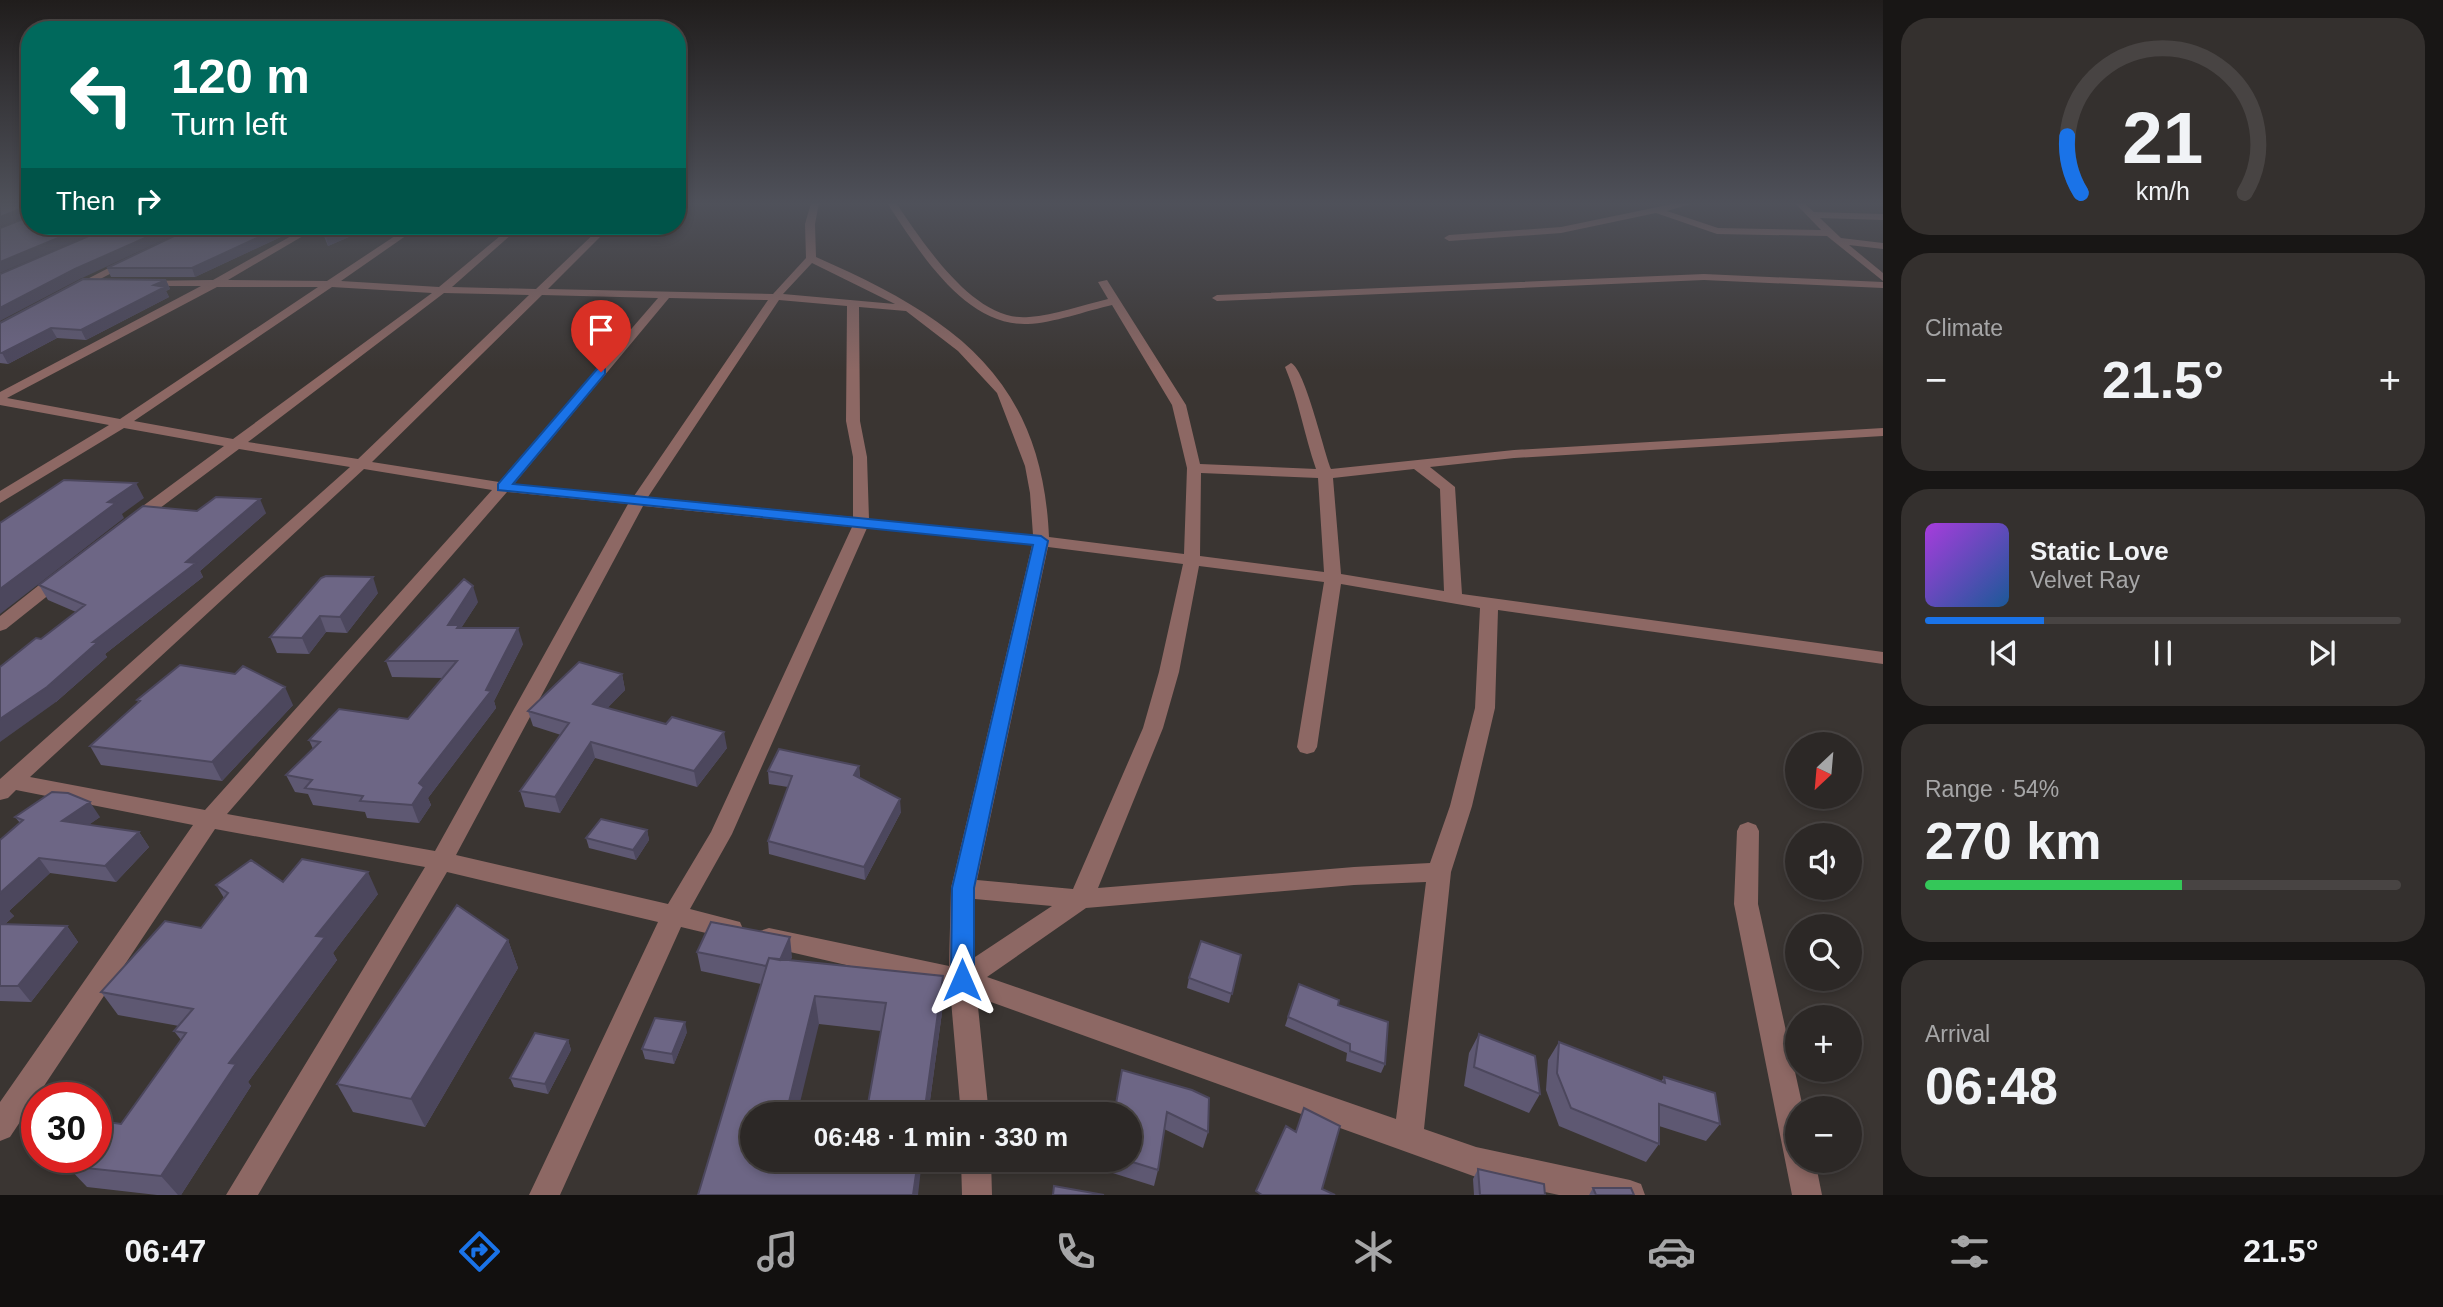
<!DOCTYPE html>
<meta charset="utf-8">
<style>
body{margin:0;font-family:Arial,sans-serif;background:#34302e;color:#f1f3f6;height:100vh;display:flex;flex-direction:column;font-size:26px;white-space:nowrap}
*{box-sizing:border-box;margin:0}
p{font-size:23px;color:#a6a6a7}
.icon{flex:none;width:38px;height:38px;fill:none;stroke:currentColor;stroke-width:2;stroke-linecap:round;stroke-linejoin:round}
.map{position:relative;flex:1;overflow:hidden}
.side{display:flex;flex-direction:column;gap:18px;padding:18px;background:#181615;width:560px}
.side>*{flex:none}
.guide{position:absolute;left:21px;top:21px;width:665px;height:214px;border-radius:28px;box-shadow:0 4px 10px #0003,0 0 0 2px #484443;background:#00695c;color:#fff;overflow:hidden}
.needle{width:46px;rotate:206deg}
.controls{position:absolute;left:1785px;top:732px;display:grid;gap:14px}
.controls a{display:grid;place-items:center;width:77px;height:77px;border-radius:50%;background:#2c2826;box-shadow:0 4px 10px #0003,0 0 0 2px #484443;font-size:35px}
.speed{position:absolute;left:21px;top:1082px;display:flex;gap:14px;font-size:35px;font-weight:700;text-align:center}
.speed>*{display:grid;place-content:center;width:91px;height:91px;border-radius:50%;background:#2c2826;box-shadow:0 4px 10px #0003,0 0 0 2px #484443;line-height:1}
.speed .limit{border:10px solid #d22;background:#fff;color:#111}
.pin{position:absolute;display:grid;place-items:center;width:60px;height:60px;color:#fff;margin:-72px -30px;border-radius:50% 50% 50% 0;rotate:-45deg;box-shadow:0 0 7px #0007}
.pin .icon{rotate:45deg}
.me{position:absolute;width:77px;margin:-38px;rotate:0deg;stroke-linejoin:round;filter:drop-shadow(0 0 5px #0008)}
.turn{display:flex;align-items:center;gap:24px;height:147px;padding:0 35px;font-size:32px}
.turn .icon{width:91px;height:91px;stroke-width:2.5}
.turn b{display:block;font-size:49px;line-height:60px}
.then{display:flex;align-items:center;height:66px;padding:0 35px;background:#0003;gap:14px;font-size:26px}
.big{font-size:52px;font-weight:600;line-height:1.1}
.side .tile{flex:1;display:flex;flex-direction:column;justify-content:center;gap:10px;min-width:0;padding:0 24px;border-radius:28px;background:#34302e}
.side .dial{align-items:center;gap:0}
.dial svg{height:182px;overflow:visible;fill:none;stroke:#484443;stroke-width:7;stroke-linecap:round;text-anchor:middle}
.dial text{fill:#f1f3f6;stroke:none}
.song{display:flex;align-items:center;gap:21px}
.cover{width:84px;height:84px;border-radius:10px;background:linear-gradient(135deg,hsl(280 70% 55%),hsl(210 70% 35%))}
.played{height:7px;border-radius:4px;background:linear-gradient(90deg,#1a73e8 25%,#484443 25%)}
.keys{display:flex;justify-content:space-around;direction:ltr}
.heat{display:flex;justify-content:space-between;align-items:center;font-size:38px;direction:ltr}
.charge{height:10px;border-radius:5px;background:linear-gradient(90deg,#34c759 54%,#484443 0)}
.trip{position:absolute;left:740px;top:1102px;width:402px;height:70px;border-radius:35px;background:#2c2826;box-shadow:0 4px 10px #0003,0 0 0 2px #484443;font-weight:600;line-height:70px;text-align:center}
.menu{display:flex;height:112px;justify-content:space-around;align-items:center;background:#12100f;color:#a6a6a7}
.menu .icon{width:49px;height:49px}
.menu .selected{color:#1a73e8}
.menu b{font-size:32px;color:#f1f3f6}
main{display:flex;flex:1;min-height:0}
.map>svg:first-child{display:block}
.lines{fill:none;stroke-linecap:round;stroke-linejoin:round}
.minor{fill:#8d6864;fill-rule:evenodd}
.wall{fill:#5e5872}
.shaded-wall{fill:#4c475d}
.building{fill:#6d6685;stroke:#4c475d;stroke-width:2}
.route{fill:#1a73e8;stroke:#114b97;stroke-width:2}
</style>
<main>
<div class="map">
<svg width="1883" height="1195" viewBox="0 0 1883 1195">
<rect width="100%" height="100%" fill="#3a3532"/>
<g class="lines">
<path class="minor" d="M811,203H819L815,224L816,257C952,317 1042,376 1049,537L1184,554L1187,468L1172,405L1112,305C1086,311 1053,323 1028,324C964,327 918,249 887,203H896C923,242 974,323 1029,317C1055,315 1083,305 1108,299L1098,282L1107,280L1186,405L1200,464L1316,469C1304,435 1299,400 1285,367L1291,363C1305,369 1323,449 1331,469L1514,450L1883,428V436L1514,458L1430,467L1455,487L1462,594L1883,652V664L1498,610L1495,708L1472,806L1451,872L1424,1129L1476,1147L1630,1180L1641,1184L1645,1195H1559L1476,1177L977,997L989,1115H961L950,989L760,945L757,938L760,931L769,928L949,966L951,888L1032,545L867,528L732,834L690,909L740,922L743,929L740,936L731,939L681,927L560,1195H529L658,922L447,872L258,1195H226L425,867L215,829L10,1137L0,1141V1102L193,825L16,790L8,798L0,800V779L350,467L239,449L140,523H128L126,520L128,517L224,446L124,428L0,503V491L109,425L0,405V392L201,286H145L141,285V281L213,280L309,226H320L228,280L327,281L410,226H420L341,281L439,287L512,226H521L452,287L536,289L602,226H611L548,289L773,294L806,258L805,224ZM812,263L895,304L783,294ZM217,287H318L120,419L7,398ZM332,287L432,293L233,439L134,421ZM444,293L529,295L358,459L248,442ZM542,295L658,298L499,482L372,462ZM669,298L768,300L634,496L514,484ZM779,300L847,306L846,421L853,457V517L648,497ZM859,307L906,311L958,351L997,393L1025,466L1030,493L1033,535L869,519L867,457L860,421ZM364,469L492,490L205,810L30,777ZM1414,469L1440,489L1444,591L1341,574L1333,478ZM1201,473L1318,478L1324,572L1200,556ZM507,492L628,504L435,851L227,814ZM643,506L852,527L711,832L668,904L456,855ZM1048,547L1183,564L1159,672L1143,728L1073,889L977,880ZM1199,566L1324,582L1297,747L1300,752L1307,754L1314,752L1317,747L1341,584L1480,608L1475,708L1450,806L1430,863L1354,867L1098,888L1163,728L1179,672ZM1426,882L1396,1119L987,977L1086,908L1354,885ZM975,899L1052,906L975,957Z
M1677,203H1694L1667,211L1718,228L1821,230L1795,203H1804L1814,212L1883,214V220L1820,218L1841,238L1883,243V249L1849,245L1883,273V281L1827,236L1717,234L1656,213L1561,233L1449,241L1444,238L1449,235L1561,227Z
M126,259L135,261L75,292L66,290Z
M1704,274L1883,282V288L1704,280L1217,301L1212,298L1217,295Z
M59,573L65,574L68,578L65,582L6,629L0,631V616L53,574Z
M1748,822L1756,825L1759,831L1758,904L1803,1108H1797V1160H1815L1822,1195H1792L1734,904L1737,831L1740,825Z
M961,1160H991L992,1195H962Z"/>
</g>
<path class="wall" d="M195,226H304L195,277H111L107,268Z
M307,226H374L328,246L324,236L310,234Z
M166,280L170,289L166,291L169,297L86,340L57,338L8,364L0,363V323Z
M197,511L266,513L200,571L203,577L105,654L107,657L56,702L41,639L76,612L48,600L39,585Z
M378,593L347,633L326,632L309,654L277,653L270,637Z
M478,602L461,628L523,644L494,701L496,708L428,798L431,805L419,823L367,818L365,812L313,805L308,794L295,792L286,775L313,749L309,740L408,719L443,678L392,677L386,661Z
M622,674L625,690L607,708L727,748L697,787L595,758L560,813L525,807L520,791L561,735L533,726L528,711Z
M137,700L293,705L222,781L101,765L90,746L138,702Z
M859,766L860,778L901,812L865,880L769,854L768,841L788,787L769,784L768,771Z
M15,817H100L88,825L139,832L149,847L116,882L50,873L9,911L14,916L5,924L67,926L78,942L31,1002L0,1001V840L20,823Z
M647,830L649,840L636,860L589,848L586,838Z
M283,882L378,894L333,953L337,960L248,1082L251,1086L181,1195H157L87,1187L67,1166L121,1124L181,1040L174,1031L179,1026L118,1015L101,992L201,928L224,898L216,885Z
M508,940L518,968L425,1127L353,1112L337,1084Z
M697,952L792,957L790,961L943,1005L928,1115H866L881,1031L819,1024L698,1195L761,984L701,971Z
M1241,955L1229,1003L1187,988L1189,978Z
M1299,984L1338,1005L1385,1064L1381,1073L1346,1061L1347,1053L1285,1026Z
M687,1032L674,1064L645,1059L642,1049Z
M1479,1034L1540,1094L1529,1113L1464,1086L1469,1053Z
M568,1040L571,1050L548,1094L514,1087L510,1078Z
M1559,1042L1661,1082L1664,1077L1720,1124L1706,1141L1659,1126V1144L1646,1162L1559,1126L1546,1090L1548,1060Z
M1122,1070L1208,1132L1203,1148L1164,1129L1158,1170L1154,1186L1103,1170L1105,1160H1130Z
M1478,1169L1545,1195H1474L1473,1179Z
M1593,1188L1634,1195H1589Z"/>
<path class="shaded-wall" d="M25,207L29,216L0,227V217Z
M87,226H111L0,273V262Z
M172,226H194L80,279L0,321V308L75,269Z
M283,226H304L195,277L192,268Z
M352,226H374L328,246L326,237Z
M166,280L170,289L166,291L169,297L86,340L81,330L154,285Z
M51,328L57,338L8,364L2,353Z
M136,483L144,498L122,514L124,518L0,614V589L108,502Z
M260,499L266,513L200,571L203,577L105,654L107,657L56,702L0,742V719L93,642Z
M373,577L378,593L347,633L340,617Z
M473,586L478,602L460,630L448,625Z
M320,616L326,632L309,654L302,638Z
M518,628L523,644L494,701L496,708L428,798L431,805L419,823L412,805L419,783L486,690Z
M622,674L625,690L597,719L593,704Z
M285,687L293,705L222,781L212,762Z
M724,732L727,748L697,787L694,771Z
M591,742L595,758L560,813L555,797Z
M859,766L860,779L854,775Z
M900,799L901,812L865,880L864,867Z
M90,802L100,817L72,837L62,821Z
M647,830L649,840L636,860L633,850Z
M139,832L149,847L116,882L105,866Z
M39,858L50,873L9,911L14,916L0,928V893Z
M368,872L378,894L333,953L337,960L248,1082L251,1086L181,1195H178L161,1176L229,1063L316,936Z
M67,926L78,942L31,1002L18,986Z
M790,937L792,957L780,988L777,968Z
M508,940L518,968L425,1127L411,1099Z
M943,976V1005L928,1115H924Z
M815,996L819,1024L797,1115L787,1110Z
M685,1022L687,1032L674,1064L672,1054Z
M568,1040L571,1050L548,1094L545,1084Z
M918,1160H922L918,1195H913Z"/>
<path class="building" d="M0,203H30V226H87L0,262V228L28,217L29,210L25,207L0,217Z
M112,226H172L75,269L0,308V274Z
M195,226H283L192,268H107Z
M307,226H352L326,237L321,227Z
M83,279L166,280L154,285L165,287L81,330L51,328L2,353H0V323Z
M64,480L136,483L108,502L116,503L0,589V523Z
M216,497L260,499L186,562L196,563L93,642H98L47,687L0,719V667L36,638L41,639L85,605L39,585L143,506L197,511Z
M326,576L373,577L340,617L320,616L302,638L270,637L321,578Z
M464,579L473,586L448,625H459L457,628H518L486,690L491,691L419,783L424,787L412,805L360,801L363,796L305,788L312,780L286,775L320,742L309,740L339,709L408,719L457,661H386Z
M579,662L622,674L593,704L666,724L672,717L724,732L694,771L591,742L555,797L520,791L569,723L528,711Z
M180,665L235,674L243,666L285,687L212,762L90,746L140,701L137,700Z
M779,749L859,766L854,775L900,799L864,867L768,841L792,776L768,771Z
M52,792L68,793L90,802L62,821L139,832L105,866L39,858L0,893V840L23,820L15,817Z
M601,819L647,830L633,850L586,838Z
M302,859L368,872L316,936L325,937L229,1063L236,1064L161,1176L67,1166L73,1157H96V1126L100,1121L121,1124L186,1033L174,1031L193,1009L101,992L165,921L201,928L228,893L216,885L251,860L283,882Z
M457,905L508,940L411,1099L337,1084Z
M711,922L790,937L780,960L769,958L766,966L697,952Z
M0,924L67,926L18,986H0Z
M1201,941L1241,955L1232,994L1189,978Z
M769,958L943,976L924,1115H866L886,1003L815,996L787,1110L830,1115H752V1160H918L913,1195H698Z
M1299,984L1339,1000L1338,1005L1388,1022L1385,1064L1350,1051V1044L1288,1017Z
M655,1018L685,1022L672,1054L642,1049Z
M535,1033L568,1040L545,1084L510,1078Z
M1479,1034L1535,1056L1540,1094L1474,1067Z
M1559,1042L1665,1083L1664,1077L1715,1093L1720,1124L1659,1104V1144L1571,1108L1557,1073Z
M1122,1070L1192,1090L1209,1098L1208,1132L1167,1112L1158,1170L1126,1160H1130V1115H1114Z
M1304,1108L1340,1126L1322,1189L1335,1195H1262L1256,1191L1286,1126L1296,1132Z
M1478,1169L1544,1184L1545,1195H1480Z
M1054,1186L1104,1195H1053Z
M1593,1188H1631L1634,1195H1596Z"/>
<linearGradient id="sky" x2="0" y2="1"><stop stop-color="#201d1c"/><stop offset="0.55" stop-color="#4f515a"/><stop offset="1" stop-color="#4f515a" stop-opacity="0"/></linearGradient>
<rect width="1883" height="370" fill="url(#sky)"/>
<path class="route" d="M601,368L605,369V374L513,484L1041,536L1048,541L974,888V980L971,987L962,990L954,987L951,980L952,888L1033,545L498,490V484L597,369Z"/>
</svg>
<div class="controls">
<a><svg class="needle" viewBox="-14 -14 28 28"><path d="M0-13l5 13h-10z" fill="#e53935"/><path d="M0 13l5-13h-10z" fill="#a6a6a7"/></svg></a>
<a><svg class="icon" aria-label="sound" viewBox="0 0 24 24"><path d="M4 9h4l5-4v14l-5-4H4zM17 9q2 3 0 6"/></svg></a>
<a><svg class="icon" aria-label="search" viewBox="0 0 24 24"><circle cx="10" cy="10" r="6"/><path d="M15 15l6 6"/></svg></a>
<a>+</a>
<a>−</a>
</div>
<div class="speed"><div class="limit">30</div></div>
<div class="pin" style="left:601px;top:372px;background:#d93025"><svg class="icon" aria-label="arrive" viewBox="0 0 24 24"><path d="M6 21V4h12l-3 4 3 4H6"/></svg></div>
<svg class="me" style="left:962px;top:980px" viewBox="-20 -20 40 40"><path d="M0-17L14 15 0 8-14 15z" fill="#1a73e8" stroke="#fff" stroke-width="4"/></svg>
<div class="trip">06:48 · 1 min · 330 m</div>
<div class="guide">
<div class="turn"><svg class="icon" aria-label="left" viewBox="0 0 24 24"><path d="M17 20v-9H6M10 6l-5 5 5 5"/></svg><div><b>120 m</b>Turn left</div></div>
<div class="then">Then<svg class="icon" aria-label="right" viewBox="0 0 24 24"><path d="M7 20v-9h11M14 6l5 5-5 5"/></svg></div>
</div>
</div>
<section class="side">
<div class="tile dial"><svg viewBox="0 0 100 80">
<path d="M14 69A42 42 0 1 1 86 69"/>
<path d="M14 69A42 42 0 0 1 8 44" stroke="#1a73e8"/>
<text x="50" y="56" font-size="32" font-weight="700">21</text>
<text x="50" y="72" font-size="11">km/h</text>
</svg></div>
<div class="tile"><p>Climate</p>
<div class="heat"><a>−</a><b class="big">21.5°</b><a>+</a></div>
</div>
<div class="tile">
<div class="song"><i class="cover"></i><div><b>Static Love</b><p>Velvet Ray</p></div></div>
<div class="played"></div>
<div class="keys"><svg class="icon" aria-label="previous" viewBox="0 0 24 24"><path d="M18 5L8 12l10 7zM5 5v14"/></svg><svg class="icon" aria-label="pause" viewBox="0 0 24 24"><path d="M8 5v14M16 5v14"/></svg><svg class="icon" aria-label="next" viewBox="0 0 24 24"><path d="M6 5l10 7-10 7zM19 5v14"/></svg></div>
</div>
<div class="tile"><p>Range · 54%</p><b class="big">270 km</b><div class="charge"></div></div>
<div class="tile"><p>Arrival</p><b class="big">06:48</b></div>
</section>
</main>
<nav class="menu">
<b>06:47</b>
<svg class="icon selected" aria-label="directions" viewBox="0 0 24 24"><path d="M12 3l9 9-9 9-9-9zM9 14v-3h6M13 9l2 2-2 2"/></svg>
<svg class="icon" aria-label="music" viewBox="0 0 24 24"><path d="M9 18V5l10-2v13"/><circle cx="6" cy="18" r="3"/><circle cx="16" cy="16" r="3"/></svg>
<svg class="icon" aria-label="phone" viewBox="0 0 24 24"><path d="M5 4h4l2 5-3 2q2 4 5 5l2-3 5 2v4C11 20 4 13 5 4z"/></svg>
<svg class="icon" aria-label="climate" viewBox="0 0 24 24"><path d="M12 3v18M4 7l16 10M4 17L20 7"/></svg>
<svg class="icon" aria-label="car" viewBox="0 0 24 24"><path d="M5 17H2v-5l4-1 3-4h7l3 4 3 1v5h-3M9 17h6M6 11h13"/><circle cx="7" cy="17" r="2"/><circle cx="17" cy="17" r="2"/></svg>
<svg class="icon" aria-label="filters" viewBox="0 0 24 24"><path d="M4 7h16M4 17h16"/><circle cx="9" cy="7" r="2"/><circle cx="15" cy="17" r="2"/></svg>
<b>21.5°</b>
</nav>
